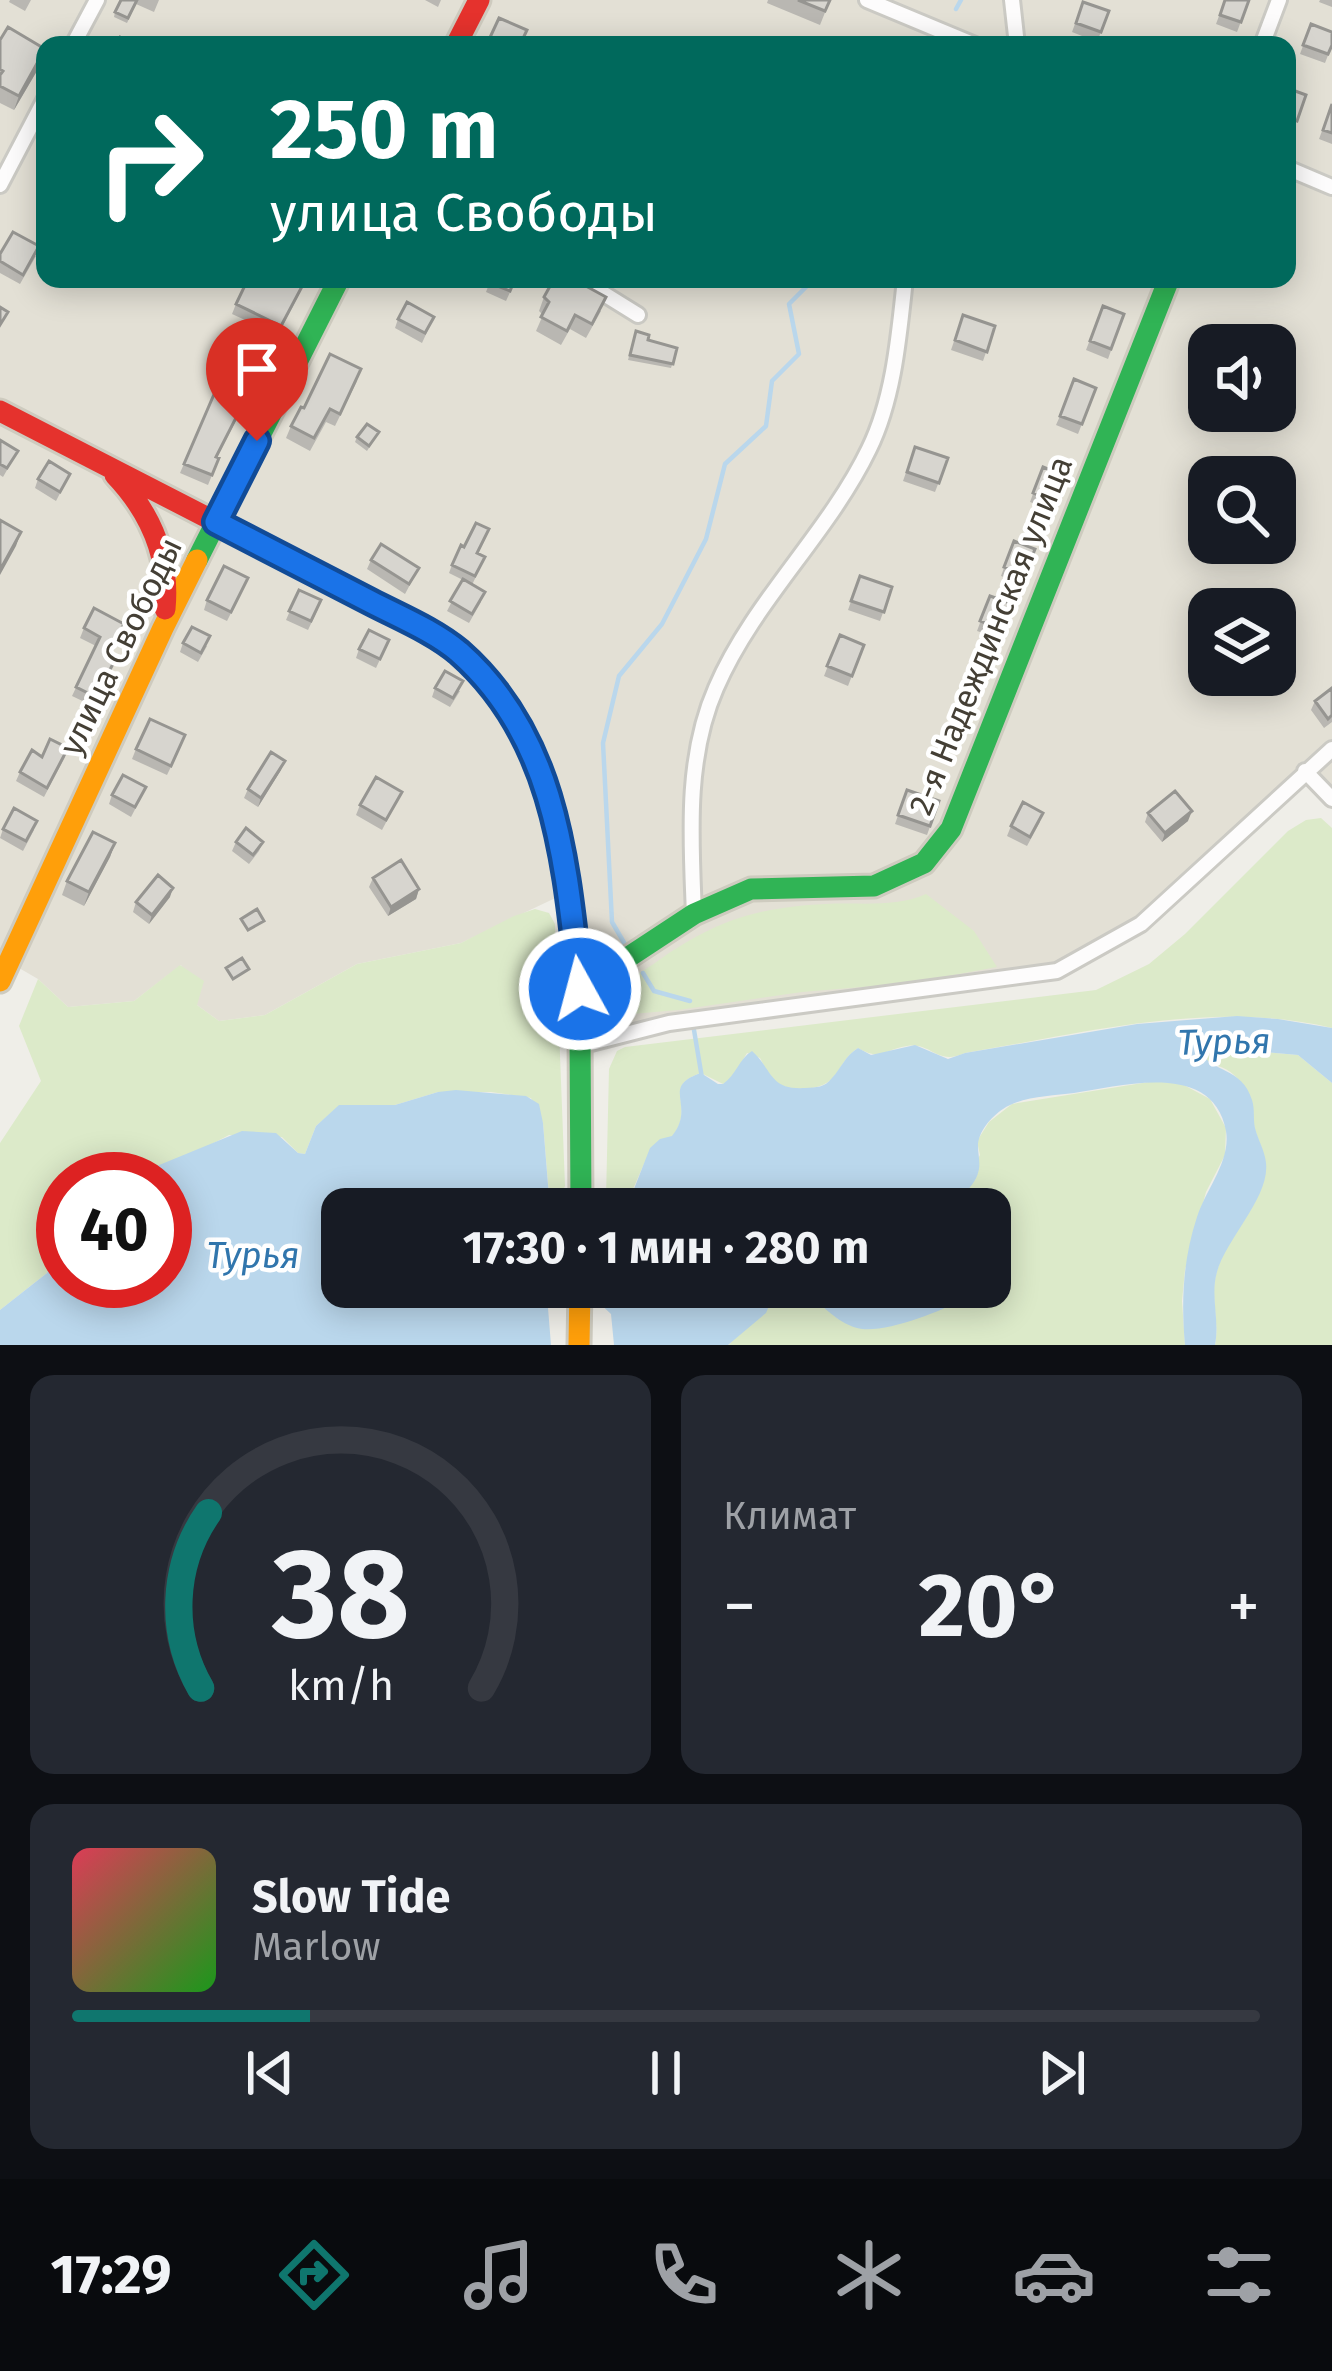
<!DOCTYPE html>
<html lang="ru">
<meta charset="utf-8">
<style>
body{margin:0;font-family:"Fira Sans",sans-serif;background:#242831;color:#f1f3f6;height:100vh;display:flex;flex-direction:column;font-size:45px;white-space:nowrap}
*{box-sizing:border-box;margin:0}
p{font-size:39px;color:#9ea1a6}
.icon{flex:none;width:66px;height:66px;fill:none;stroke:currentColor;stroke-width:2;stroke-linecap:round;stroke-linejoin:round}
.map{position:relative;height:1345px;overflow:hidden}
.drawer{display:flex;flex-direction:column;gap:30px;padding:30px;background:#0d0f14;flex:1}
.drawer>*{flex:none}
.top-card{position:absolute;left:36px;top:36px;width:1260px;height:252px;border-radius:24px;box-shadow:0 6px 30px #0003;background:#00695c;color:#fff;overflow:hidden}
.tools{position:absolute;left:1188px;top:324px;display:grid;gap:24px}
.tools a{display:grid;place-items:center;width:108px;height:108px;border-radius:24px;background:#171b24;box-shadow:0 6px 30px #0003;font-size:60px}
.speed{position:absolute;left:36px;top:1152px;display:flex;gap:24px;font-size:60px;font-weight:700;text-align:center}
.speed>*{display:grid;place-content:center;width:156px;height:156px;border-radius:50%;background:#171b24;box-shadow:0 6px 30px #0003;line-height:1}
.speed .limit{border:18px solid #d22;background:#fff;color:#111}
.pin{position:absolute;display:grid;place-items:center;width:102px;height:102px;color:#fff;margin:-123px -51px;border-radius:50% 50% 50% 0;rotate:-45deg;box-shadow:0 0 12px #0007}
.pin .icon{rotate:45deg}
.me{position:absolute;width:132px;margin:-66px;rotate:353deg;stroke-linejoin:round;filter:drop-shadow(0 0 9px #0008)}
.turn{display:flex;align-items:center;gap:42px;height:252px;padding:0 36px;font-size:54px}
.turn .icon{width:156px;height:156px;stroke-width:2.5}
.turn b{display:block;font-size:84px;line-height:102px}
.big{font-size:90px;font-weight:700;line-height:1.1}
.drawer .tile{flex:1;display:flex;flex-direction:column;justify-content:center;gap:18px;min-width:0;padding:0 42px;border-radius:24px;background:#242831}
.drawer .dial{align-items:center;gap:0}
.dial svg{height:312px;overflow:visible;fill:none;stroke:#363941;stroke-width:7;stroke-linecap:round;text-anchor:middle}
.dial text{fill:#f1f3f6;stroke:none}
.song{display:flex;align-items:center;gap:36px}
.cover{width:144px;height:144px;border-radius:18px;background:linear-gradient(135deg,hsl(350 70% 55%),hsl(120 70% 35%))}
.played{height:12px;border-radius:6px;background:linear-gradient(90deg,#0f766e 20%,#363941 20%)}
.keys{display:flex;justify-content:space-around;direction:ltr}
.heat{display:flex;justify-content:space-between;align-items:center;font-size:66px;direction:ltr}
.drawer .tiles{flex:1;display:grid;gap:30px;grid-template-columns:1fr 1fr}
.tile:last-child{grid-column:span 2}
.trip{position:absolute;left:321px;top:1188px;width:690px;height:120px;border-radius:24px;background:#171b24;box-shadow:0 6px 30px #0003;font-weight:700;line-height:120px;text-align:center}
.tab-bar{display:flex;height:192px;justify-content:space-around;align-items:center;background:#090b0e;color:#9ea1a6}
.tab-bar .icon{width:84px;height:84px}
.tab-bar .selected{color:#0f766e}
.tab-bar b{font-size:54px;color:#f1f3f6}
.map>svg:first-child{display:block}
.residential{fill:#e3e0d5;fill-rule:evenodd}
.green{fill:#dceac9}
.water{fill:#bad7ec}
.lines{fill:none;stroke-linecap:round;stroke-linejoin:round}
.stream{stroke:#bad7ec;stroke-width:4.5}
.street-casing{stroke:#cbcac4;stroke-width:20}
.fast-casing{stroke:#cecbbf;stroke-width:27}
.slow-casing{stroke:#cecbbf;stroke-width:27}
.jam-casing{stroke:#cecbbf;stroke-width:27}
.street{stroke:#fdfcfc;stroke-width:14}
.fast{stroke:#30b455;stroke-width:21}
.slow{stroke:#ff9f0a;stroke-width:21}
.jam{stroke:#e5322d;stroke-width:21}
.wall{fill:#b9b7b2}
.shaded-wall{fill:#969591}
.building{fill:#d7d5cf;stroke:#969591;stroke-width:3}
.route-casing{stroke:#114b97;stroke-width:30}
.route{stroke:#1a73e8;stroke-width:21}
.labels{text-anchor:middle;stroke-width:9;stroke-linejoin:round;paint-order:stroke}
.street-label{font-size:33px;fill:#443f35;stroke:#fff}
.water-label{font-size:36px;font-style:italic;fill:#3176ad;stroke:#fff}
</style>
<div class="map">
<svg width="1332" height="1345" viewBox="0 0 1332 1345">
<rect width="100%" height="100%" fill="#efeee8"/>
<path class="residential" d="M0,0H1332V799L1305,772L1141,924L1057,971L669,1023L583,1045L568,892L461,943L357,964L265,1015L219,1021L197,1005L181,965L134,1001L68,1007L38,979L0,957ZM45,45H1287V279H45ZM1209,345H1275V411H1209ZM1209,477H1275V543H1209ZM1209,609H1275V675H1209Z"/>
<path class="green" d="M1321,818L1332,828V1028C1212,999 1085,1033 965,1053C936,1066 932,1042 907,1046C884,1049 882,1062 858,1048C845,1056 842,1067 833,1078C821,1091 791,1092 777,1083C768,1077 765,1067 760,1058L747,1053L732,1078L723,1084L701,1073C660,1087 697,1105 672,1137C644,1142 641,1183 623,1206L609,1209L606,1198L609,1069L617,1051L625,1047L1096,990L1149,964L1185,934L1288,831L1306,820Z
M926,894L974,931L997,967L910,983L802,992L678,1010L609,1016C609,1015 612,999 612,998C620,983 642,972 655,963C712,922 756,907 826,904C861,902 894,908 926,894Z
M535,909L549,913L555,924L565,1186L557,1204L550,1207L543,1123L531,1098L491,1092H438L395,1105H340L316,1126L305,1154L298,1153L282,1137L229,1135L210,1145L128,1179H63V1244L47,1273L0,1310V1143L41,1081L19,1026L38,979L68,1007L134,1001L180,965L204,981L197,1005L219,1021L265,1015L357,964L461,943L514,916Z
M1212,1047L1298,1055L1332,1083V1345H1215C1220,1320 1209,1296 1217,1271C1228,1232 1266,1203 1264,1160C1264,1149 1256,1137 1254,1125C1251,1105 1249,1089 1234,1075C1225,1066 1211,1065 1201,1057L1203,1048Z
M1155,1081L1182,1084L1210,1099L1226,1128L1225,1155L1206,1192L1185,1270L1182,1301L1185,1345H729L777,1287H802L838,1319L961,1300L963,1287H990V1209H950L980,1155L977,1141L989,1122L1012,1104Z"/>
<path class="water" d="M1237,1016L1278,1019L1332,1028V1083L1298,1055L1212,1047L1203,1048L1201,1052C1212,1073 1242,1067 1252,1100C1255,1109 1253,1119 1255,1128C1258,1140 1265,1151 1266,1163C1270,1197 1226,1239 1217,1272C1210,1296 1220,1320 1215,1345H1185C1181,1301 1183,1259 1197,1217C1206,1189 1231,1161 1226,1131C1213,1060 1122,1086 1074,1093C1052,1096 1022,1096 1003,1109C991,1117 978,1132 978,1146C978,1155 981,1164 978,1173C974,1188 958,1197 950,1209H620L632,1194L650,1148L660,1139L672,1136C697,1105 659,1087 701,1073L718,1084H723C736,1075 739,1059 752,1051C773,1070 769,1090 805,1088C817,1087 824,1088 832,1078C842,1067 845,1056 858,1048L871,1055L915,1045L948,1059L965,1053L1137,1024Z
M456,1090L526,1096L539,1104L543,1123L550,1209H342V1287H777L766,1313L728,1345H614L611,1314L595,1299L566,1301L548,1308L551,1345H0V1310L47,1273L63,1244V1281H165V1179H128L130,1177L242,1131L276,1133L298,1153L305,1154L316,1126L339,1105H395L438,1092Z
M802,1287H963L961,1300C940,1312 881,1335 857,1328C835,1322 818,1301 802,1287Z"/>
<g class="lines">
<path class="stream" d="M956,9L961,0
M924,45L926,42
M626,946L612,922L603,743L619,676L662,624L706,539L725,464L766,426L772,381L799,354L789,304L814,279
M643,973L654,991L690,1001
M694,1030L702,1078"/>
<defs>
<path id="street" d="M867,0L975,45
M1012,0L1017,45
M73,45L97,0
M1262,45L1279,0
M1287,168L1332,187
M0,185L45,99
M580,279L638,315
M1305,771L1332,799
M694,914C691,839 685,758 716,688C754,600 828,534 869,449C894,398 899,335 905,279
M583,1045L669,1023L1057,971L1141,924L1332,749"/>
<path id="fast" d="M197,560L339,279
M574,937L580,1031L581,1209
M580,989L694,914L751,889L874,886L924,863L951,829L1169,279"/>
<path id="slow" d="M0,981L163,628L197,560
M579,1345L580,1287"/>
<path id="jam" d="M456,45L479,0
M0,411L414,624C430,633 446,642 460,654C545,724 562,835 574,937
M115,475C151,513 170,557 165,609"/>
</defs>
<use href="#street" class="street-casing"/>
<use href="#fast" class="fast-casing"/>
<use href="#slow" class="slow-casing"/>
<use href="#jam" class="jam-casing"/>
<use href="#street" class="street"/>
<use href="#fast" class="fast"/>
<use href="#slow" class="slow"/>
<use href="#jam" class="jam"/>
</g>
<path class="wall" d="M10,0H31L25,11L9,2Z
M137,0H159L154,12L136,4Z
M425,0H441L438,7Z
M768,0H830L820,25L767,3Z
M1225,0H1249L1237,32L1216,24Z
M1320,0H1332V7L1319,2Z
M1083,2L1109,11L1097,42L1072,32Z
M136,4L127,23L114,17L115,12Z
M1311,24L1332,45L1325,63L1300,54Z
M0,40L45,52L41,64L14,110L0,103Z
M1287,88L1306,95L1293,130L1287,128Z
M1332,104V144L1319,139Z
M45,172V197L36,191Z
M0,254L36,256L20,284L0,273Z
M307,279L278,335L232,314L236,304Z
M491,279H516L506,301L486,292Z
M1114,279H1138L1135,288Z
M544,297L601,311L586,338L570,329L561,345L536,331L543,315L539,311Z
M1103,306L1124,314L1108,359L1086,350Z
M963,315L995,326L983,361L951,350Z
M434,317L422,343L395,328L398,319Z
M636,331L648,340L677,348L671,368L628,360Z
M357,381L335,426L326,422L310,451L286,438L291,426L304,408Z
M1096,388L1078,434L1056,425L1060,416Z
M215,392L239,415L217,457L219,458L208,485L180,473Z
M379,432L367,451L355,442L357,437Z
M0,440L18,451L3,477L0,475Z
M915,447L948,458L935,492L903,481Z
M1043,467L1063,475L1051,510L1030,502Z
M70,474L56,501L35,488L38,479Z
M486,537L478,553L485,557L472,585L481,602L469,623L447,611L463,580L449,573L452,565L464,547Z
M1014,541L1035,549L1022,584L1001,576Z
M371,560L419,568L405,594L367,569Z
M860,576L892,587L880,621L848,610Z
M244,587L227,621L204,610L207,600Z
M299,590L318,609L308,630L286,620Z
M990,596L1001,629L998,638L977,631Z
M124,624L108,657L111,669L93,706L72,696L96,646L80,638L84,628Z
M840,635L864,645L848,686L824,676Z
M389,640L376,668L356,658L359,649Z
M183,643L207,646L198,662L180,652Z
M435,688L460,691L450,707L432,697Z
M1332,688V722L1324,728L1311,710L1315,701Z
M182,744L167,775L132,759L136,749Z
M42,757H65L44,797L16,781L20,772Z
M281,770L258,807L244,798L248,789Z
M907,790L939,801L927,835L895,824Z
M402,792L382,830L356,815L360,805Z
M112,795L142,796L131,817L109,804Z
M1148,813L1188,821L1162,842L1145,822Z
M1040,822L1027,846L1007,836L1011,826Z
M3,829L34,830L23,851L0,838Z
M236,842H263L259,851L249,864L232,851Z
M115,843L110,857L84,906L62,895L67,881Z
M373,878L419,889L416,899L388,916L369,887Z
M170,897L149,924L133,912L136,902Z"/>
<path class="shaded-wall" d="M45,51L41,64L14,110L19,96Z
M21,532L16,546L0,575V570Z
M285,761L281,770L258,807L261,798Z
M1192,811L1188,821L1162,842L1165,833Z
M115,843L110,857L84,906L89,892Z
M173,888L170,897L149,924L152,915Z
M419,889L416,899L388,916L391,907Z"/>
<path class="building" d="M121,0H137L128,18L115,12Z
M798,0H830L825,11Z
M1225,0H1249L1241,22L1220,15Z
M1083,2L1109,11L1101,32L1076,23Z
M499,18L527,30L520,45H480L481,42L487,44Z
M1311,24L1332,32V45L1328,54L1303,45Z
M8,27L45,49L19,96L0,86V75L3,71L0,69V40Z
M120,37L132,45H115Z
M1287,88L1306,95L1297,121L1287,117Z
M1332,104V133L1323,130Z
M13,232L39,246L23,275L0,261V254Z
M248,279H306L281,326L236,304Z
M491,279H515L510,291L490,283Z
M554,279H573L606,297L592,324L575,315L567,331L541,317L549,302L544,297Z
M407,302L434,317L425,333L398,319Z
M1103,306L1124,314L1111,349L1090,341Z
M0,307L8,312L0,325Z
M963,315L995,326L987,352L955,340Z
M636,331L649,335L648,340L677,348L673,364L630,355Z
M330,354L361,369L340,414L330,409L314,438L291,426L301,407L304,408Z
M1074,379L1096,388L1082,424L1060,416Z
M215,392L242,406L216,457L219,458L212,475L184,464Z
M367,424L379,432L369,446L357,437Z
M0,440L18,451L7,468L0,464Z
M915,447L948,458L939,483L907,472Z
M49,461L70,474L60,492L38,479Z
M1043,467L1063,475L1054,501L1033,493Z
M0,520L21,532L0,570Z
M476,523L489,529L477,553L485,557L475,576L452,565L461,545L464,547Z
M1014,541L1035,549L1025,574L1004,567Z
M381,544L419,568L409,584L371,560Z
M224,566L248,578L231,612L207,600Z
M860,576L892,587L884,612L851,601Z
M463,579L485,592L472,614L450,601Z
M299,590L321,600L311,621L289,611Z
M990,596L1010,603L1001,629L980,621Z
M94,608L124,624L107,656L115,660L96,697L76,687L100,637L84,628Z
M192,627L210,636L201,653L183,643Z
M369,630L389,640L380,659L359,649Z
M840,635L864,645L852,676L827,666Z
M445,671L463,681L453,698L435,688Z
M1332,688V715L1328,719L1315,701Z
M150,719L185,735L171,766L136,749Z
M50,739L68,748L47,788L20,772L32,750L42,757Z
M271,752L285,761L261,798L248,789Z
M123,775L146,787L135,807L112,795Z
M376,777L402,792L386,820L360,805Z
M907,790L939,801L930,826L898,815Z
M1175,791L1192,811L1165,833L1148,813Z
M1023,802L1043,813L1030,837L1011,826Z
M14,808L37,821L26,841L3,829Z
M246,828L263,842L253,855L236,842Z
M93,832L115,843L89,892L67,881Z
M401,860L419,889L391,907L373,878Z
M158,875L173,888L152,915L136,902Z
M257,909L264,921L248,930L241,919Z
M242,958L249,969L233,979L226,968Z"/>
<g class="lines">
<defs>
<path id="route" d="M257,441L216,522C268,549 320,576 371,602C400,617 434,631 459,652C558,739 566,867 580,989"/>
</defs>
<use href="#route" class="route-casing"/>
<use href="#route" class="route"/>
</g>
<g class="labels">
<g class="street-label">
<text transform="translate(990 635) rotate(-68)" y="12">2-я Надеждинская улица</text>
<text transform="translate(120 646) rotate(-64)" y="12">улица Свободы</text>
</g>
<g class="water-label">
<text transform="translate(1224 1041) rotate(-1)" y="13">Турья</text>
<text x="253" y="1268">Турья</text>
</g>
</g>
</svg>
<div class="tools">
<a><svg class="icon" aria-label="sound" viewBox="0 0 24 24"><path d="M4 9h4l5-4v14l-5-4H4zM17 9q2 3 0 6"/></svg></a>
<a><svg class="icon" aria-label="search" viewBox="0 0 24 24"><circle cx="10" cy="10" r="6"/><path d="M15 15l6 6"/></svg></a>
<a><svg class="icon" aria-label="layers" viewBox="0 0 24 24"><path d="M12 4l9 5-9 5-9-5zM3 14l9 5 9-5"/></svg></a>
</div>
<div class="speed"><div class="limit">40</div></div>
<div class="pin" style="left:257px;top:441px;background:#d93025"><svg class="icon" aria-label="arrive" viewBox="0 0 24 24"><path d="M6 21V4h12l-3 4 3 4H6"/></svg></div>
<svg class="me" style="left:580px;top:989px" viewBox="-20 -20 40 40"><circle r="17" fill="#1a73e8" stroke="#fff" stroke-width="3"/><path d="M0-11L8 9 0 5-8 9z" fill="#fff"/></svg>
<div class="trip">17:30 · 1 мин · 280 m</div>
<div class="top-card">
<div class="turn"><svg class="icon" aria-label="right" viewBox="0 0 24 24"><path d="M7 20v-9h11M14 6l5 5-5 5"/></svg><div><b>250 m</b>улица Свободы</div></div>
</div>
</div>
<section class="drawer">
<div class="tiles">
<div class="tile dial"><svg viewBox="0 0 100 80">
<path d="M14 69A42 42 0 1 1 86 69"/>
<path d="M14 69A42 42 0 0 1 16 24" stroke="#0f766e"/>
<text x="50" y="56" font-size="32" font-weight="700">38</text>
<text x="50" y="72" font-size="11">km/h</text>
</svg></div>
<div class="tile"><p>Климат</p>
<div class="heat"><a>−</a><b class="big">20°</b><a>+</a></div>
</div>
<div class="tile">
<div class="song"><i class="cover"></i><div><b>Slow Tide</b><p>Marlow</p></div></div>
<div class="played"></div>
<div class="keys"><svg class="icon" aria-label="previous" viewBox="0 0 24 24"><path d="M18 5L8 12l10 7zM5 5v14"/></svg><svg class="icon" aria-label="pause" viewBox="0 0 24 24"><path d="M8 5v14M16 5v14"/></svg><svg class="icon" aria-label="next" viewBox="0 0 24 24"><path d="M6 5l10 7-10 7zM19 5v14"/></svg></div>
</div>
</div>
</section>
<nav class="tab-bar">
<b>17:29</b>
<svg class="icon selected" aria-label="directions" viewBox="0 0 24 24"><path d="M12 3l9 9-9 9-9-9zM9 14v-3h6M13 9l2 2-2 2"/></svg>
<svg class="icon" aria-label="music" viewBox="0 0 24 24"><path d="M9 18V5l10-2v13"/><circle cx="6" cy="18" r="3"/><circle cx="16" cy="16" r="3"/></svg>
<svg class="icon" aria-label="phone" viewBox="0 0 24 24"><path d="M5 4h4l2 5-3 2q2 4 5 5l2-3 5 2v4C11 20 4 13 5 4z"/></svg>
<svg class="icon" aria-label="climate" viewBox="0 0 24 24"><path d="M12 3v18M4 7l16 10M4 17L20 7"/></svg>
<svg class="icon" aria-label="car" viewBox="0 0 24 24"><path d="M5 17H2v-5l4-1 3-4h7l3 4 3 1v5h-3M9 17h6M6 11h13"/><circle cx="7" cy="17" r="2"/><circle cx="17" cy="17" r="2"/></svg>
<svg class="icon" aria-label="filters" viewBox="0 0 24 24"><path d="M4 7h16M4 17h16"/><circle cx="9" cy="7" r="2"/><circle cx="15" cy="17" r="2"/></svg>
</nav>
